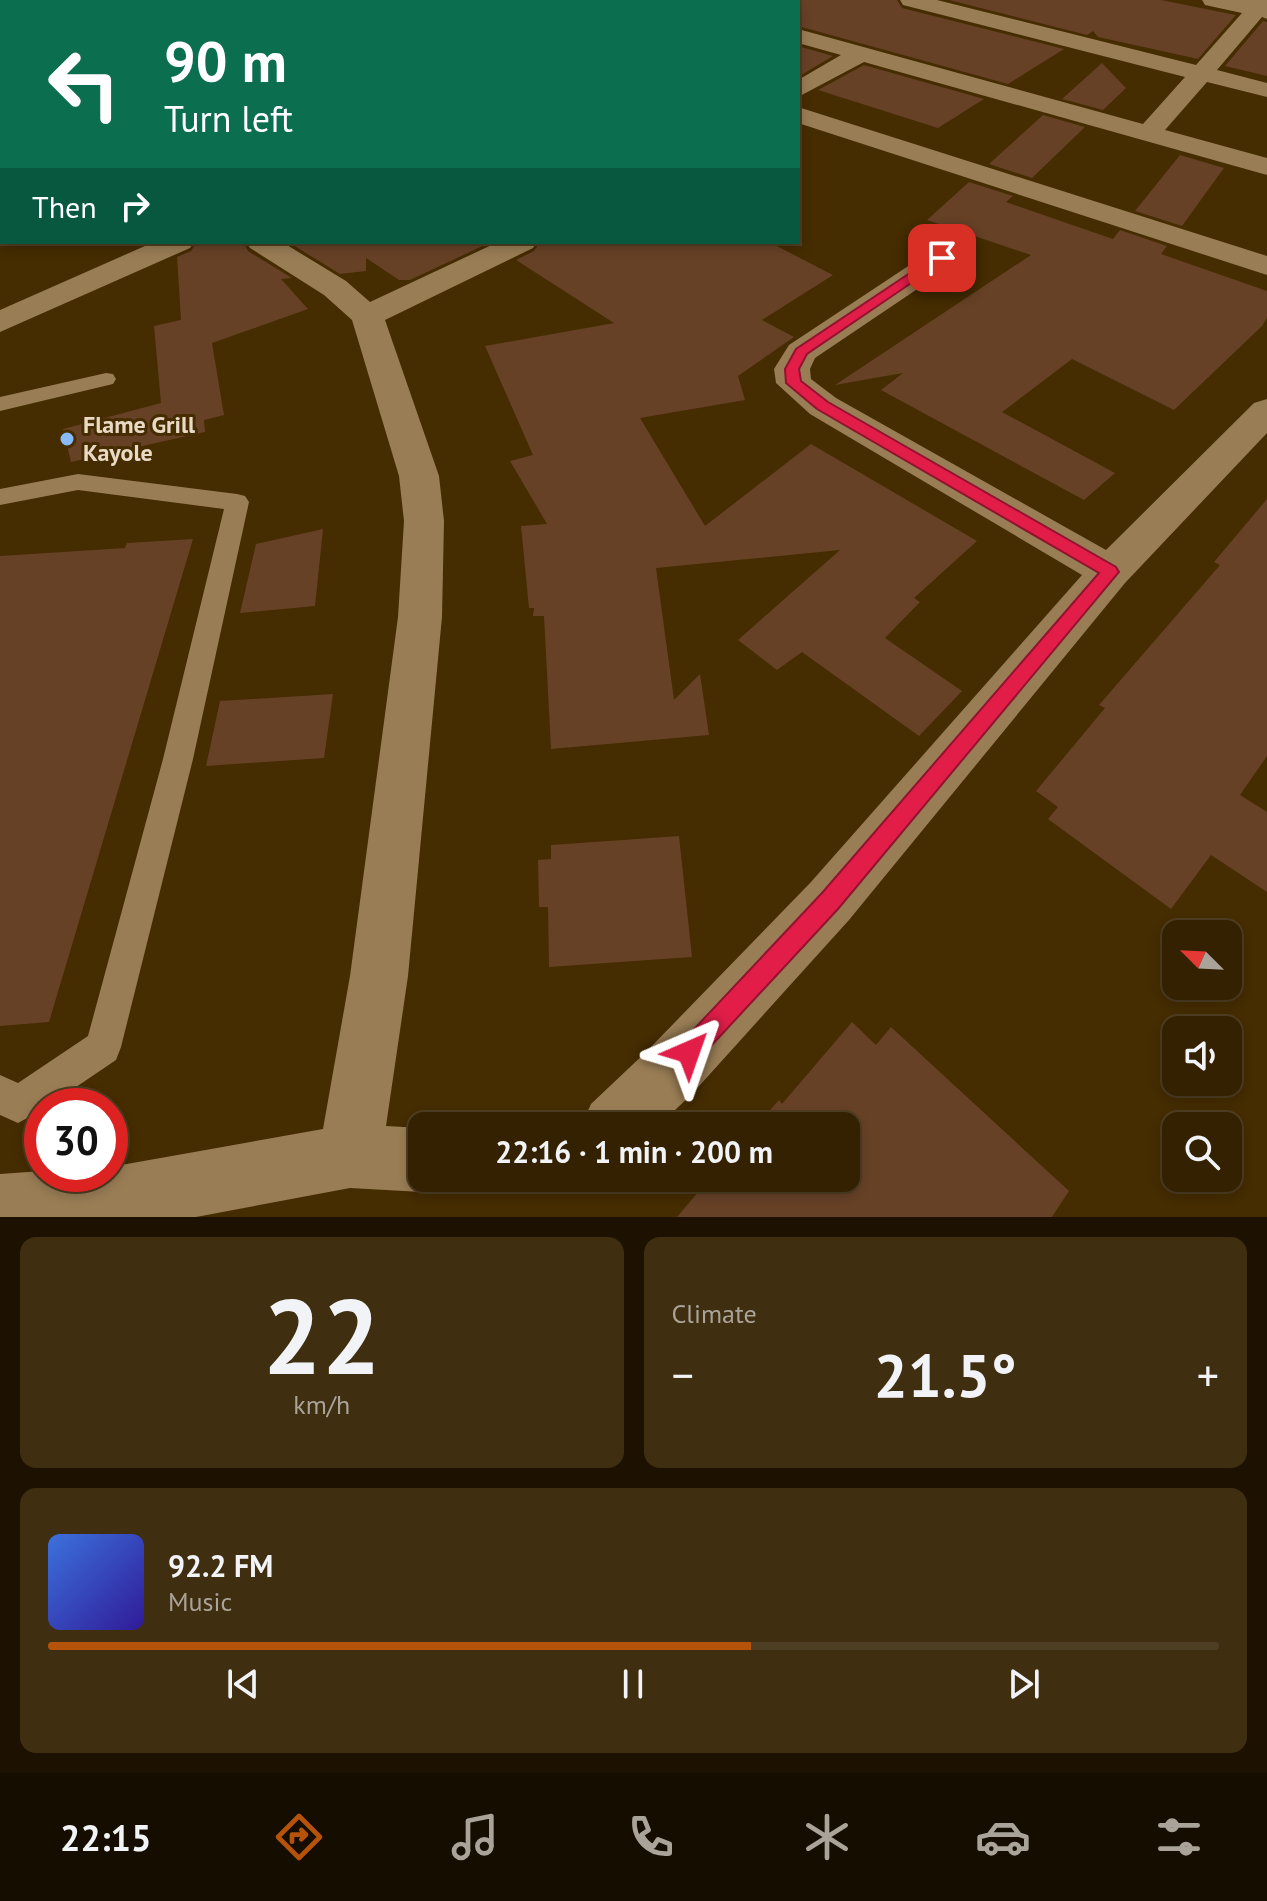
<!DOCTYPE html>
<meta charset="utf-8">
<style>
body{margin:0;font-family:"PT Sans",sans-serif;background:#3f2e10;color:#f1f3f6;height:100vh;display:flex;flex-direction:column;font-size:30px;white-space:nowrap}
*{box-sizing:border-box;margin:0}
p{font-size:26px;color:#a9a399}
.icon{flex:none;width:44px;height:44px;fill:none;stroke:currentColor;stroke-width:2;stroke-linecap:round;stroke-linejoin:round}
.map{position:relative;height:1217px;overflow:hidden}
.side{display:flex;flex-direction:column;gap:20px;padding:20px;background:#1d1201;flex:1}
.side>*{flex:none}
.guide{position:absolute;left:0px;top:0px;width:800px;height:244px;box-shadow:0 4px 12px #0003,0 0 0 2px #4e3e23;background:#0b6e4f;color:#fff;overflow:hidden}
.needle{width:52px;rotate:294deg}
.controls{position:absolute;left:1162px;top:920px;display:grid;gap:16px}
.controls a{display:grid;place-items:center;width:80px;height:80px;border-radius:16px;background:#342101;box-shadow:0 4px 12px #0003,0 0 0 2px #4e3e23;font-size:40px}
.speed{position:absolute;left:24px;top:1088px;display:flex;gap:16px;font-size:40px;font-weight:700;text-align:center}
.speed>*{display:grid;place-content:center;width:104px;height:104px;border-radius:50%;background:#342101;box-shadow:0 4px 12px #0003,0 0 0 2px #4e3e23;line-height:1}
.speed .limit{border:12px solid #d22;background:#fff;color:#111}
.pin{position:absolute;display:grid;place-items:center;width:68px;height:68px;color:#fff;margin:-34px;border-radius:16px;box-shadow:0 4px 12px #0006}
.me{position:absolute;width:88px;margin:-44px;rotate:43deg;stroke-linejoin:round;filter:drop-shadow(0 0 6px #0008)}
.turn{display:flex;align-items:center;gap:28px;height:168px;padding:0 32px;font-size:36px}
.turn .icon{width:104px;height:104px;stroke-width:2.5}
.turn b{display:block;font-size:56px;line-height:68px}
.then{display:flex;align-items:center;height:76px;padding:0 32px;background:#0003;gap:16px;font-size:30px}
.big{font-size:60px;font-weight:700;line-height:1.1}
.side .widget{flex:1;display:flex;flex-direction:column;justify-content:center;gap:12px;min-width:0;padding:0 28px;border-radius:16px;background:#3f2e10}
.side .dial{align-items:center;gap:0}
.dial b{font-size:104px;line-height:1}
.song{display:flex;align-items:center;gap:24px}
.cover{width:96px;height:96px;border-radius:12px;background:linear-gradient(135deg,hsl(220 70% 55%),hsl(250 70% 35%))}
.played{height:8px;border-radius:4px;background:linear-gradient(90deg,#b45309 60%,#4e3e23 60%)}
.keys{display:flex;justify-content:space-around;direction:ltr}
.heat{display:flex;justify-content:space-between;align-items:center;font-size:44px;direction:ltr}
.side .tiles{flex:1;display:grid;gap:20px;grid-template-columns:1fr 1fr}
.widget:last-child{grid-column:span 2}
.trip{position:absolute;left:408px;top:1112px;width:452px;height:80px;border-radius:16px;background:#342101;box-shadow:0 4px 12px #0003,0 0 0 2px #4e3e23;font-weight:700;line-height:80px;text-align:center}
.dock{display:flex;height:128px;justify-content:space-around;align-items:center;background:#150d00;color:#a9a399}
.dock .icon{width:56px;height:56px}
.dock .selected{color:#b45309}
.dock b{font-size:36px;color:#f1f3f6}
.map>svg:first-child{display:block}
.building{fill:#664126}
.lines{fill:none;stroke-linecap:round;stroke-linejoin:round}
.lane{fill:#997d55;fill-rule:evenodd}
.street{fill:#997d55;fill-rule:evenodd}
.route{fill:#e11d48;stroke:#92132f;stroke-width:2}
.poi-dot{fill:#89bafc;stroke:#452c01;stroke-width:3}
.labels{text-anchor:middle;stroke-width:6;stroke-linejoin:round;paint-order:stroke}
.poi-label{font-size:24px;font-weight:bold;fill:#e9dac5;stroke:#452c01;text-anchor:start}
</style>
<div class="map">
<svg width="1267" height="1217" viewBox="0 0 1267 1217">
<rect width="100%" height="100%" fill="#452c01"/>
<path class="building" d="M798,0H897L902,8L1064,49L1008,84L798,26Z
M949,0H1161L1236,15L1198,59L1098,37L1093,31L1087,35Z
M1263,21L1267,22V76L1225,66Z
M798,46L833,56L798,77Z
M1102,63L1126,88L1103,110L1062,99Z
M864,65L984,99L938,128L818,90Z
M1043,115L1085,127L1032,178L989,164Z
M1180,155L1224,168L1182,226L1135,211Z
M969,182L1013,196L1006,202L1113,239L1120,230L1167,246L1161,254L1267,291V318L1262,326L1174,410L1072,359L1002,412L1115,473L1084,500L881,390L903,373L835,385L1031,255L927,220Z
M197,242H243L248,251L292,278L281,279L308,309L212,343L224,415L204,420L205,432L71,462L63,429L161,403L154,326L181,320L177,257L191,251Z
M288,242H491L410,280H399L366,258V271L340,274Z
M540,242H769L833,275L762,320L794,337L738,376L745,400L640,418L705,526L811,444L977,541L914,598L920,602L885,638L962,691L919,736L802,652L777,670L738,640L840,550L656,568L674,700L700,674L709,735L551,749L544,616H533L534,608H529L521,526L547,524L510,461L533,455L485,346L614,323L516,260L534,251Z
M1267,499V756L1240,795L1267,812V892L1211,855L1171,909L1048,819L1058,807L1036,791L1105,708L1099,705L1220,565L1214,562Z
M323,529L315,606L240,613L256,544Z
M193,539L49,1022L0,1026V556L125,548L127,543Z
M333,694L324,758L206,766L220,701Z
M679,836L692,957L549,967L548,907H539L538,860L551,859V845Z
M852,1022L876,1045L891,1027L1069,1191L1052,1217H677L710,1178H846V1126H756L779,1100L782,1104Z"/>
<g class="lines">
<path class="lane" d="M179,0H195L196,2H180Z
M428,0H445L446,2H429Z
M106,373L113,374L116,379L113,384L0,411V397Z
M78,474L237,494L245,496L249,502L193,759L121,1047L116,1060L48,1106H42V1110L18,1123L0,1115V1075L18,1083L88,1036L163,759L224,509L78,490L0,505V489Z"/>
<path class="street" d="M900,0H937L1196,65L1242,13L1205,5L1202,0H1267V19L1262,17L1217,70L1267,83V97L1207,82L1165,130L1267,158V175L864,62L798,97V80L841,55L798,43V29L1143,124L1185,77L903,5Z
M798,107L1267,256V275L798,123Z
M154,242H194L190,248L0,332V310Z
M246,242H282L346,281L370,302L498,242H537L533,248L385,320L439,476L444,521L442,617L408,976L386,1126L422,1128V1178H447L445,1183L422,1192L350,1188L196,1217H0V1174L42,1171V1174H110V1167L323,1129L350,976L398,617L404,521L399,476L352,320L324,295L250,248Z
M942,249L953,251L958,258L953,265L815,358L810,369L811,379L836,398L1106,550L1254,403L1267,399V433L1125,583L849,920L691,1095L658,1126H581L591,1104L647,1051L811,882L1082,575L810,414L776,383L774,369L789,345L931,251Z"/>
</g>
<path class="route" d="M937,255L948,258L807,354L799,369L801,381L828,402L1116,567L1119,572L838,909L698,1060L689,1064L681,1060L677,1052L681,1043L822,893L1099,573L817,409L786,383L785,369L796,349Z"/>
<circle class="poi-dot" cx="67" cy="439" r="8"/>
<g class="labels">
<g class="poi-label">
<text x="83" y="433">Flame Grill<tspan x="83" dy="28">Kayole</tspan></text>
</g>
</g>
</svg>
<div class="controls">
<a><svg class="needle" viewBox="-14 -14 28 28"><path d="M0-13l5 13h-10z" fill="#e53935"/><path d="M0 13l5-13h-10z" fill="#a9a399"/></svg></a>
<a><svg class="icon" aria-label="sound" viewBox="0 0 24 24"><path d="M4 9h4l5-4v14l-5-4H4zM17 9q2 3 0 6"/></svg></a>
<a><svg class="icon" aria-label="search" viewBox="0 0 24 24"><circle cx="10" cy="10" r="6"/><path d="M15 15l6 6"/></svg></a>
</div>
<div class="speed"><div class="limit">30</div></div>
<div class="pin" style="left:942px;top:258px;background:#d93025"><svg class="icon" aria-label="arrive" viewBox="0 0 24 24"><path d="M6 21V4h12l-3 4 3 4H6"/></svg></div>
<svg class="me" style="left:689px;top:1052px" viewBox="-20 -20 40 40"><path d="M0-17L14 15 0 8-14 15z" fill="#e11d48" stroke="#fff" stroke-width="4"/></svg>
<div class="trip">22:16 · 1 min · 200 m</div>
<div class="guide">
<div class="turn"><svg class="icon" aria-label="left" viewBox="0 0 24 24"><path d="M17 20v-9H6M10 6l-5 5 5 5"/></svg><div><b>90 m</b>Turn left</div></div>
<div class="then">Then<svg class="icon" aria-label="right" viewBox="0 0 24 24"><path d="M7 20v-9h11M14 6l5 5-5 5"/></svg></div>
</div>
</div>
<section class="side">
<div class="tiles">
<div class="widget dial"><b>22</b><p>km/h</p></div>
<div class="widget"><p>Climate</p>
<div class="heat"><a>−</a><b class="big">21.5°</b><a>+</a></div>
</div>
<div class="widget">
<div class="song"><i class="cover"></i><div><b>92.2 FM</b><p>Music</p></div></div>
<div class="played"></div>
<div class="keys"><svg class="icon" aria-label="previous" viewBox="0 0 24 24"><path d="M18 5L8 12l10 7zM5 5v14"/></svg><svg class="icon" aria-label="pause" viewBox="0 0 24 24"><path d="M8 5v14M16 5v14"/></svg><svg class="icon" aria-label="next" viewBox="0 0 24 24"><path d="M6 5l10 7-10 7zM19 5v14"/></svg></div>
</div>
</div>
</section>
<nav class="dock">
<b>22:15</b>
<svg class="icon selected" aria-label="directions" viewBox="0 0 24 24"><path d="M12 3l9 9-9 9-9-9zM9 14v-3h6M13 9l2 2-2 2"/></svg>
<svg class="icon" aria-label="music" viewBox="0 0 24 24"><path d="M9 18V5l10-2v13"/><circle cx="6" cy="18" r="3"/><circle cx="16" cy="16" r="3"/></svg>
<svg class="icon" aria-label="phone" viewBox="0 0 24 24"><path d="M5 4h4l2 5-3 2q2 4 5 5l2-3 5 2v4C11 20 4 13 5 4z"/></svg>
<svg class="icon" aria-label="climate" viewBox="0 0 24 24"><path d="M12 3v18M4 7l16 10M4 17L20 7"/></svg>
<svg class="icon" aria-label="car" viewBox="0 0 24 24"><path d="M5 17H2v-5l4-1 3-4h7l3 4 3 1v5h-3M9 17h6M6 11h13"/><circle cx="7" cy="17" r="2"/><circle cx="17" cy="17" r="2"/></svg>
<svg class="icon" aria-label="filters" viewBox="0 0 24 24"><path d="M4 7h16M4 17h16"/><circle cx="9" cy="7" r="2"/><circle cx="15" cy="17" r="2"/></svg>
</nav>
